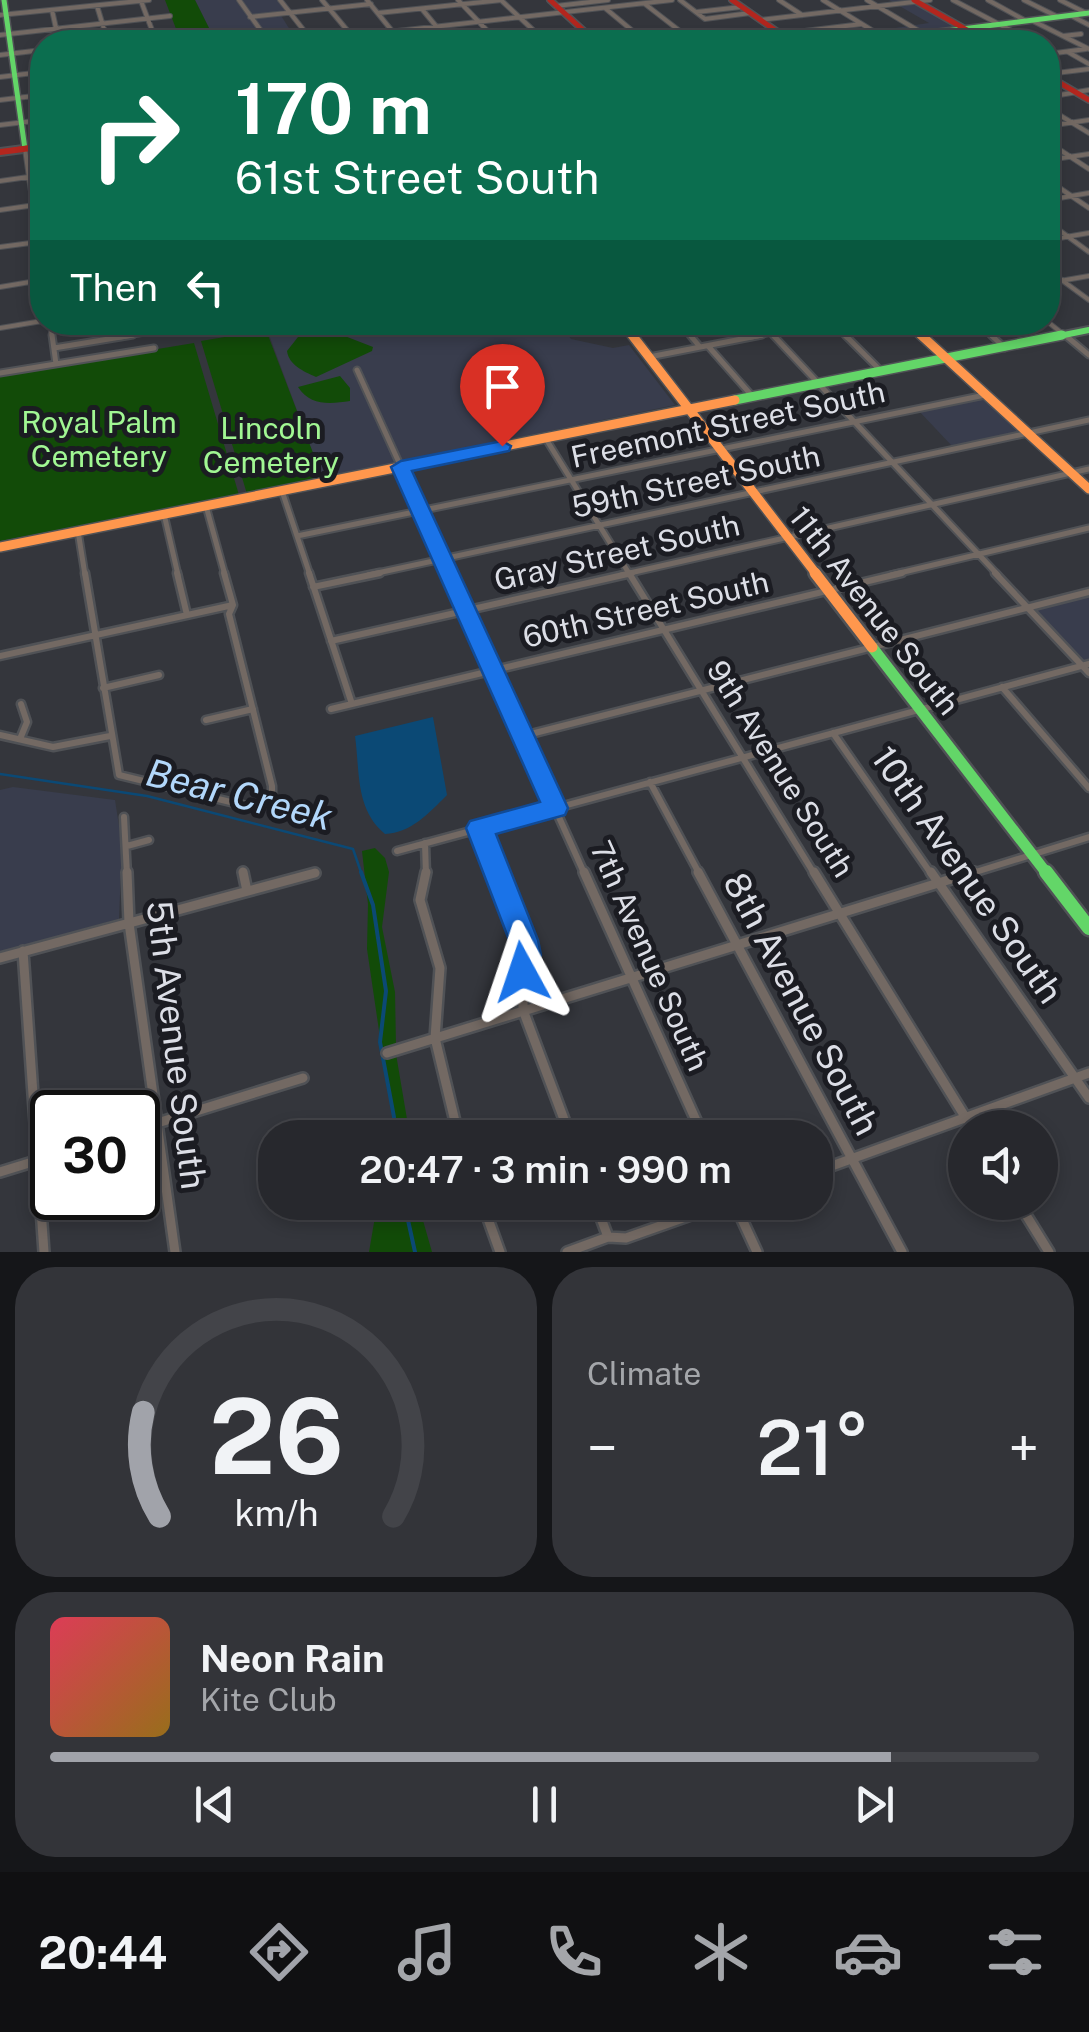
<!DOCTYPE html>
<meta charset="utf-8">
<style>
body{margin:0;font-family:"Public Sans",sans-serif;background:#333439;color:#f1f3f6;height:100vh;display:flex;flex-direction:column;font-size:38px;white-space:nowrap}
*{box-sizing:border-box;margin:0}
p{font-size:32px;color:#a4a6aa}
.icon{flex:none;width:55px;height:55px;fill:none;stroke:currentColor;stroke-width:2;stroke-linecap:round;stroke-linejoin:round}
.map{position:relative;height:1252px;overflow:hidden}
.drawer{display:flex;flex-direction:column;gap:15px;padding:15px;background:#151619;flex:1}
.drawer>*{flex:none}
.banner{position:absolute;left:30px;top:30px;width:1030px;height:305px;border-radius:40px;box-shadow:0 5px 15px #0003,0 0 0 2px #434449;background:#0b6e4f;color:#fff;overflow:hidden}
.fabs{position:absolute;left:948px;top:1110px;display:grid;gap:20px}
.fabs a{display:grid;place-items:center;width:110px;height:110px;border-radius:50%;background:#27282d;box-shadow:0 5px 15px #0003,0 0 0 2px #434449;font-size:50px}
.speed{position:absolute;left:30px;top:1090px;display:flex;gap:20px;font-size:50px;font-weight:700;text-align:center}
.speed>*{display:grid;place-content:center;width:130px;height:130px;border-radius:50%;background:#27282d;box-shadow:0 5px 15px #0003,0 0 0 2px #434449;line-height:1}
.speed .limit{border:5px solid #111;border-radius:15px;background:#fff;color:#111}
.pin{position:absolute;display:grid;place-items:center;width:85px;height:85px;color:#fff;margin:-102px -42px;border-radius:50% 50% 50% 0;rotate:-45deg;box-shadow:0 0 10px #0007}
.pin .icon{rotate:45deg}
.me{position:absolute;width:110px;margin:-55px;rotate:355deg;stroke-linejoin:round;filter:drop-shadow(0 0 8px #0008)}
.turn{display:flex;align-items:center;gap:35px;height:210px;padding:0 40px;font-size:45px}
.turn .icon{width:130px;height:130px;stroke-width:2.5}
.turn b{display:block;font-size:70px;line-height:85px}
.then{display:flex;align-items:center;height:95px;padding:0 40px;background:#0003;gap:20px;font-size:38px}
.big{font-size:75px;font-weight:600;line-height:1.1}
.drawer .tile{flex:1;display:flex;flex-direction:column;justify-content:center;gap:15px;min-width:0;padding:0 35px;border-radius:40px;background:#333439}
.drawer .dial{align-items:center;gap:0}
.dial svg{height:260px;overflow:visible;fill:none;stroke:#434449;stroke-width:7;stroke-linecap:round;text-anchor:middle}
.dial text{fill:#f1f3f6;stroke:none}
.song{display:flex;align-items:center;gap:30px}
.cover{width:120px;height:120px;border-radius:15px;background:linear-gradient(135deg,hsl(350 70% 55%),hsl(40 70% 35%))}
.played{height:10px;border-radius:5px;background:linear-gradient(90deg,#a1a3aa 85%,#434449 85%)}
.keys{display:flex;justify-content:space-around;direction:ltr}
.heat{display:flex;justify-content:space-between;align-items:center;font-size:55px;direction:ltr}
.drawer .tiles{flex:1;display:grid;gap:15px;grid-template-columns:1fr 1fr}
.tile:last-child{grid-column:span 2}
.trip{position:absolute;left:258px;top:1120px;width:575px;height:100px;border-radius:40px;background:#27282d;box-shadow:0 5px 15px #0003,0 0 0 2px #434449;font-weight:600;line-height:100px;text-align:center}
.dock{display:flex;height:160px;justify-content:space-around;align-items:center;background:#101012;color:#a4a6aa}
.dock .icon{width:70px;height:70px}
.dock .selected{color:#a1a3aa}
.dock b{font-size:45px;color:#f1f3f6}
.map>svg:first-child{display:block}
.built{fill:#393d4d}
.green{fill:#124b08}
.water{fill:#0b4975}
.lines{fill:none;stroke-linecap:round;stroke-linejoin:round}
.stream-far1{stroke:#0b4975;stroke-width:2.5}
.stream{stroke:#0b4975;stroke-width:4}
.street-far3-casing{stroke:#505256;stroke-width:6}
.street-far2-casing{stroke:#505256;stroke-width:9}
.street-far1-casing{stroke:#505256;stroke-width:11}
.street-casing{stroke:#505256;stroke-width:14}
.fast-far4-casing{stroke:#505256;stroke-width:8}
.fast-far3-casing{stroke:#505256;stroke-width:10}
.fast-far2-casing{stroke:#505256;stroke-width:12}
.fast-far1-casing{stroke:#505256;stroke-width:16}
.fast-casing{stroke:#505256;stroke-width:19}
.slow-far2-casing{stroke:#505256;stroke-width:10}
.slow-far1-casing{stroke:#505256;stroke-width:12}
.slow-casing{stroke:#505256;stroke-width:16}
.jam-far1-casing{stroke:#505256;stroke-width:8}
.jam-casing{stroke:#505256;stroke-width:10}
.street-far3{stroke:#736963;stroke-width:4}
.street-far2{stroke:#736963;stroke-width:5}
.street-far1{stroke:#736963;stroke-width:6}
.street{stroke:#736963;stroke-width:9}
.fast-far4{stroke:#63d668;stroke-width:5}
.fast-far3{stroke:#63d668;stroke-width:6}
.fast-far2{stroke:#63d668;stroke-width:9}
.fast-far1{stroke:#63d668;stroke-width:11}
.fast{stroke:#63d668;stroke-width:14}
.slow-far2{stroke:#ff974d;stroke-width:6}
.slow-far1{stroke:#ff974d;stroke-width:9}
.slow{stroke:#ff974d;stroke-width:11}
.jam-far1{stroke:#b3261e;stroke-width:5}
.jam{stroke:#b3261e;stroke-width:6}
.route{fill:#1a73e8;stroke:#114b97;stroke-width:2.5}
.labels{text-anchor:middle;stroke-width:10;stroke-linejoin:round;paint-order:stroke}
.park-label{font-size:30px;fill:#a1f793;stroke:#1b1c22}
.street-label{font-size:30px;fill:#dcdee6;stroke:#1b1c22}
.near-street-label{font-size:35px;fill:#dcdee6;stroke:#1b1c22}
.near-water-label{font-size:38px;font-style:italic;fill:#b2d7fa;stroke:#1b1c22}
</style>
<div class="map">
<svg width="1089" height="1252" viewBox="0 0 1089 1252">
<rect width="100%" height="100%" fill="#34363c"/>
<path class="built" d="M195,0H237L267,42H216Z
M241,0H279L288,12L280,14L297,41L271,42Z
M889,0H912L987,42H893L875,31L929,23Z
M325,322L559,323L571,339L613,348L629,345L675,405L322,478L268,332Z
M984,396L1022,431L952,446L918,410Z
M1089,596V666L1035,609Z
M13,787L115,800L122,845L119,919L0,952V790Z"/>
<path class="green" d="M165,0H195L216,42H119L178,34Z
M319,326L373,347L372,351L316,377C303,371 289,365 287,351L298,337Z
M266,330L323,479L247,494L201,341Z
M194,343L239,495L0,541V375Z
M340,376L350,388V401C330,404 310,406 298,387Z
M375,848L385,858L389,872L382,927L395,992L396,1046L382,1051L367,949L368,904L362,851Z
M396,1054L410,1137H396L383,1055Z
M382,1203H418L432,1252H369L376,1211Z"/>
<path class="water" d="M433,717L447,795C429,813 411,833 385,834C355,809 360,772 355,736Z"/>
<g class="lines">
<path class="stream-far1" d="M0,774L147,796L353,849L362,875"/>
<path class="stream" d="M361,872L373,905L386,991L380,1042L394,1117L393,1138
M404,1202L415,1252"/>
<defs>
<path id="street-far3" d="M239,0L269,42
M280,0L313,42
M322,0L357,42
M367,0L401,42
M458,0L498,42
M501,0L546,42
M680,0L705,19L750,13
M779,0L802,15
M823,0L891,42
M867,0L924,34
M953,0L1033,42
M988,0L1026,21
M1024,0L1058,17
M1060,0L1086,13
M141,1L155,38
M645,4L694,42
M97,6L108,42
M556,6L608,0
M605,8L646,42
M422,9L449,42
M52,10L59,42
M697,12L741,7
M378,13L502,0
M0,15L149,0
M1070,15L1089,25
M250,17L371,4
M760,20L930,0
M1031,20L1089,49
M780,34L862,24
M0,35L170,16
M1063,36L1081,34
M497,41L582,31
M113,42L177,36
M300,42L672,0
M580,42L678,30
M1068,52L1089,64
M1048,54L1086,49
M0,55L42,50
M1048,74L1089,69
M0,77L42,72
M1048,97L1089,90
M0,100L42,95
M1048,108L1089,133
M0,125L42,120
M1048,126L1089,120
M1048,142L1089,169
M25,149L42,269
M1048,160L1089,154
M1048,180L1089,208
M0,181L42,175
M1048,200L1089,193
M0,210L42,204
M1048,222L1089,252
M1048,240L1089,233
M0,247L38,242
M1048,270L1089,300
M1048,283L1089,276
M0,287L42,280
M50,322L52,338
M679,322L692,338
M736,322L750,338
M976,322L994,338
M1048,322L1068,338
M832,323L847,338
M0,328L42,321
M772,334L776,338
M117,338L185,327
M749,338L832,322"/>
<path id="street-far2" d="M52,335L56,364
M690,335L700,347
M773,335L998,575
M845,335L881,371
M991,335L1005,348
M1065,335L1089,355
M709,347L753,397
M54,348L133,335
M649,357L762,335
M357,370L450,575
M0,373L154,348
M546,439L630,575
M282,491L310,575
M206,506L225,575
M164,514L178,575
M78,531L85,575
M297,536L985,395
M368,575L1089,420
M621,575L1089,469
M891,575L1089,528"/>
<path id="street-far1" d="M85,573L119,775L247,806L258,805L272,794V786L229,614L233,605L224,573
M177,573L187,615
M309,573L352,704
M449,573L585,875
M629,573L815,875
M995,573L1089,673
M313,587L380,573
M331,641L632,573
M0,656L233,605
M1002,687L1089,788
M103,688L159,675
M331,709L902,573
M206,720L253,709
M833,733L932,875
M0,735L53,747L110,736
M523,736L1089,592
M20,739L27,722L21,704
M650,782L700,875
M124,817L127,875
M480,828L498,875
M425,843L426,875
M127,846L149,840
M397,851L1089,664
M308,875L315,873
M966,875L1089,837"/>
<path id="street" d="M127,872L129,923L175,1252
M243,872L247,891
M426,872L420,900L440,968L435,1038L459,1138
M497,872L524,940L523,1010L571,1138
M584,872L704,1138
M698,872L902,1252
M814,872L972,1128
M931,872L1089,1098
M23,951L44,1252
M0,958L315,873
M387,1053L974,872
M138,1129L303,1078
M0,1172L52,1156
M815,1172L1089,1073
M482,1202L500,1252
M595,1202L608,1237
M734,1202L757,1252
M1018,1202L1049,1252
M567,1252L608,1237L626,1238L728,1202"/>
<path id="fast-far4" d="M4,0L25,149
M858,42L1089,13"/>
<path id="fast-far3" d="M1049,338L1089,330"/>
<path id="fast-far2" d="M735,400L1062,335"/>
<path id="fast-far1" d="M872,647L1048,875"/>
<path id="fast" d="M1046,872L1089,928"/>
<path id="slow-far2" d="M622,322L634,338
M906,322L923,338"/>
<path id="slow-far1" d="M632,335L817,575
M921,335L1089,489
M0,547L735,400"/>
<path id="slow" d="M815,573L872,647"/>
<path id="jam-far1" d="M550,0L596,42
M732,0L792,42
M914,0L988,42
M1048,76L1089,100
M14,150L42,146"/>
<path id="jam" d="M0,152L31,148"/>
</defs>
<use href="#street-far3" class="street-far3-casing"/>
<use href="#street-far2" class="street-far2-casing"/>
<use href="#street-far1" class="street-far1-casing"/>
<use href="#street" class="street-casing"/>
<use href="#fast-far4" class="fast-far4-casing"/>
<use href="#fast-far3" class="fast-far3-casing"/>
<use href="#fast-far2" class="fast-far2-casing"/>
<use href="#fast-far1" class="fast-far1-casing"/>
<use href="#fast" class="fast-casing"/>
<use href="#slow-far2" class="slow-far2-casing"/>
<use href="#slow-far1" class="slow-far1-casing"/>
<use href="#slow" class="slow-casing"/>
<use href="#jam-far1" class="jam-far1-casing"/>
<use href="#jam" class="jam-casing"/>
<use href="#street-far3" class="street-far3"/>
<use href="#street-far2" class="street-far2"/>
<use href="#street-far1" class="street-far1"/>
<use href="#street" class="street"/>
<use href="#fast-far4" class="fast-far4"/>
<use href="#fast-far3" class="fast-far3"/>
<use href="#fast-far2" class="fast-far2"/>
<use href="#fast-far1" class="fast-far1"/>
<use href="#fast" class="fast"/>
<use href="#slow-far2" class="slow-far2"/>
<use href="#slow-far1" class="slow-far1"/>
<use href="#slow" class="slow"/>
<use href="#jam-far1" class="jam-far1"/>
<use href="#jam" class="jam"/>
</g>
<path class="route" d="M502,441L511,446L509,451L412,471L568,808L565,815L496,834L538,940L541,955L532,981L522,985L512,981L507,972L512,955L509,940L466,828L470,821L540,802L391,467L401,461Z"/>
<g class="labels">
<g class="park-label">
<text x="99" y="433">Royal Palm<tspan x="99" dy="34">Cemetery</tspan></text>
<text x="271" y="439">Lincoln<tspan x="271" dy="34">Cemetery</tspan></text>
</g>
<g class="street-label">
<text transform="translate(728 425) rotate(-12)" y="10">Freemont Street South</text>
<text transform="translate(696 482) rotate(-12)" y="10">59th Street South</text>
<text transform="translate(617 553) rotate(-13)" y="10">Gray Street South</text>
<text transform="translate(646 610) rotate(-13)" y="10">60th Street South</text>
<text transform="translate(874 611) rotate(52)" y="10">11th Avenue South</text>
<text transform="translate(780 769) rotate(58)" y="10">9th Avenue South</text>
<text transform="translate(649 956) rotate(66)" y="10">7th Avenue South</text>
</g>
<g class="near-street-label">
<text transform="translate(967 875) rotate(55)" y="12">10th Avenue South</text>
<text transform="translate(801 1004) rotate(62)" y="12">8th Avenue South</text>
<text transform="translate(176 1045) rotate(83)" y="12">5th Avenue South</text>
</g>
<g class="near-water-label">
<text transform="translate(239 795) rotate(14)" y="13">Bear Creek</text>
</g>
</g>
</svg>
<div class="fabs">
<a><svg class="icon" aria-label="sound" viewBox="0 0 24 24"><path d="M4 9h4l5-4v14l-5-4H4zM17 9q2 3 0 6"/></svg></a>
</div>
<div class="speed"><div class="limit">30</div></div>
<div class="pin" style="left:502px;top:446px;background:#d93025"><svg class="icon" aria-label="arrive" viewBox="0 0 24 24"><path d="M6 21V4h12l-3 4 3 4H6"/></svg></div>
<svg class="me" style="left:522px;top:972px" viewBox="-20 -20 40 40"><path d="M0-17L14 15 0 8-14 15z" fill="#1a73e8" stroke="#fff" stroke-width="4"/></svg>
<div class="trip">20:47 · 3 min · 990 m</div>
<div class="banner">
<div class="turn"><svg class="icon" aria-label="right" viewBox="0 0 24 24"><path d="M7 20v-9h11M14 6l5 5-5 5"/></svg><div><b>170 m</b>61st Street South</div></div>
<div class="then">Then<svg class="icon" aria-label="left" viewBox="0 0 24 24"><path d="M17 20v-9H6M10 6l-5 5 5 5"/></svg></div>
</div>
</div>
<section class="drawer">
<div class="tiles">
<div class="tile dial"><svg viewBox="0 0 100 80">
<path d="M14 69A42 42 0 1 1 86 69"/>
<path d="M14 69A42 42 0 0 1 9 37" stroke="#a1a3aa"/>
<text x="50" y="56" font-size="32" font-weight="700">26</text>
<text x="50" y="72" font-size="11">km/h</text>
</svg></div>
<div class="tile"><p>Climate</p>
<div class="heat"><a>−</a><b class="big">21°</b><a>+</a></div>
</div>
<div class="tile">
<div class="song"><i class="cover"></i><div><b>Neon Rain</b><p>Kite Club</p></div></div>
<div class="played"></div>
<div class="keys"><svg class="icon" aria-label="previous" viewBox="0 0 24 24"><path d="M18 5L8 12l10 7zM5 5v14"/></svg><svg class="icon" aria-label="pause" viewBox="0 0 24 24"><path d="M8 5v14M16 5v14"/></svg><svg class="icon" aria-label="next" viewBox="0 0 24 24"><path d="M6 5l10 7-10 7zM19 5v14"/></svg></div>
</div>
</div>
</section>
<nav class="dock">
<b>20:44</b>
<svg class="icon selected" aria-label="directions" viewBox="0 0 24 24"><path d="M12 3l9 9-9 9-9-9zM9 14v-3h6M13 9l2 2-2 2"/></svg>
<svg class="icon" aria-label="music" viewBox="0 0 24 24"><path d="M9 18V5l10-2v13"/><circle cx="6" cy="18" r="3"/><circle cx="16" cy="16" r="3"/></svg>
<svg class="icon" aria-label="phone" viewBox="0 0 24 24"><path d="M5 4h4l2 5-3 2q2 4 5 5l2-3 5 2v4C11 20 4 13 5 4z"/></svg>
<svg class="icon" aria-label="climate" viewBox="0 0 24 24"><path d="M12 3v18M4 7l16 10M4 17L20 7"/></svg>
<svg class="icon" aria-label="car" viewBox="0 0 24 24"><path d="M5 17H2v-5l4-1 3-4h7l3 4 3 1v5h-3M9 17h6M6 11h13"/><circle cx="7" cy="17" r="2"/><circle cx="17" cy="17" r="2"/></svg>
<svg class="icon" aria-label="filters" viewBox="0 0 24 24"><path d="M4 7h16M4 17h16"/><circle cx="9" cy="7" r="2"/><circle cx="15" cy="17" r="2"/></svg>
</nav>
